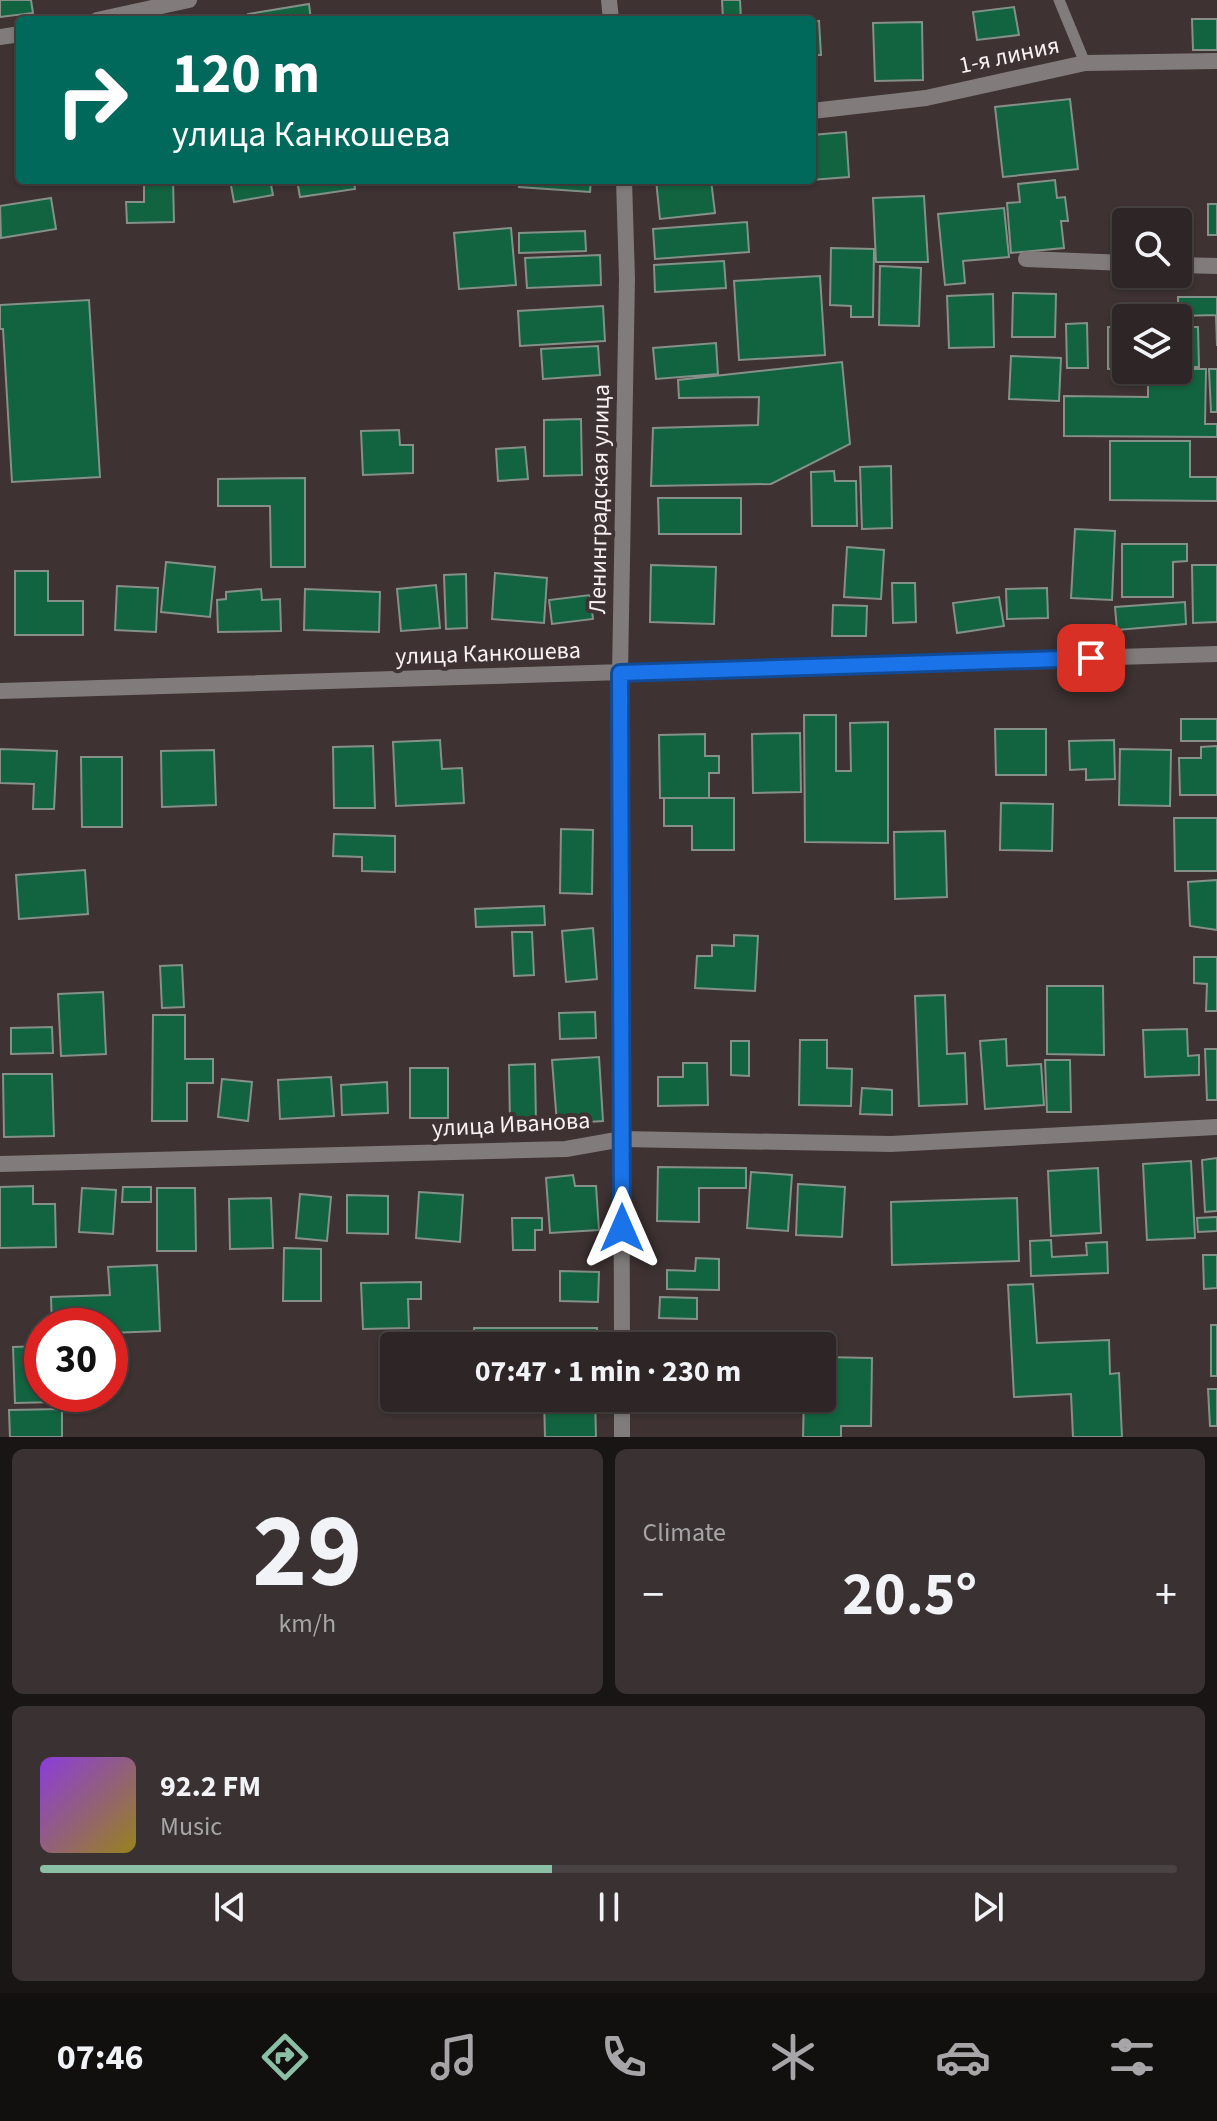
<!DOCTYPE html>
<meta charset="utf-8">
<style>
body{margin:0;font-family:"Source Sans 3",sans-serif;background:#3a3232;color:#f1f3f6;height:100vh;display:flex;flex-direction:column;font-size:30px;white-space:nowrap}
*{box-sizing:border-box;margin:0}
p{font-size:26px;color:#a7a5a7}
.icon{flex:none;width:44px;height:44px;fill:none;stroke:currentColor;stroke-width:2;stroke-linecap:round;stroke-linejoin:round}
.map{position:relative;height:1437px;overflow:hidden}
.side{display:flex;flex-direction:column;gap:12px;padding:12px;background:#191515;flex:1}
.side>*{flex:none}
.banner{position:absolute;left:16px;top:16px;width:800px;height:168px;border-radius:8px;box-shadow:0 2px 6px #0004,0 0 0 2px #494343;background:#00695c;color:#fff;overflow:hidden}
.buttons{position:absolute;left:1112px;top:208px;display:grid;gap:16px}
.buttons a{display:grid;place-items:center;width:80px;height:80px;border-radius:8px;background:#2e2626;box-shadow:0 2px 6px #0004,0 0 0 2px #494343;font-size:40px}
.speed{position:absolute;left:24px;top:1308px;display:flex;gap:16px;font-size:40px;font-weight:700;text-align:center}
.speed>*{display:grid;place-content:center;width:104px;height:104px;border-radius:50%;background:#2e2626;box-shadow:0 2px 6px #0004,0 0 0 2px #494343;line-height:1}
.speed .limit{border:12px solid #d22;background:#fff;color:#111}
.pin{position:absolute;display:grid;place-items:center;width:68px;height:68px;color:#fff;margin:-34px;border-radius:16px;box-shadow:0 4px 12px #0006}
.me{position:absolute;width:88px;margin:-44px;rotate:0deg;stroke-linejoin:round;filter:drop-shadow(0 0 6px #0008)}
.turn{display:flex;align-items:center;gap:28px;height:168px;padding:0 24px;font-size:36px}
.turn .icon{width:104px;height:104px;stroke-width:2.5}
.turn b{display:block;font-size:56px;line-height:68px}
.big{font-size:60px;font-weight:700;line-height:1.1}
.side .card{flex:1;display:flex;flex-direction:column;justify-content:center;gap:12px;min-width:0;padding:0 28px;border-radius:12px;background:#3a3232}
.side .dial{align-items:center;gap:0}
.dial b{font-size:104px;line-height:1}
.song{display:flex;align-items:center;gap:24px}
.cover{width:96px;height:96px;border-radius:12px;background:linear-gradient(135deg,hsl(270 70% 55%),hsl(50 70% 35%))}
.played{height:8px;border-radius:4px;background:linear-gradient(90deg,#8abfa5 45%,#494343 45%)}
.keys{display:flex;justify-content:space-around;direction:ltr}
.heat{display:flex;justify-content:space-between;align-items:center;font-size:44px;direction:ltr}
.side .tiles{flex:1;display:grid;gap:12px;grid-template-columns:1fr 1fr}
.card:last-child{grid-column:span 2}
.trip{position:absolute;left:380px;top:1332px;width:456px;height:80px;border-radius:8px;background:#2e2626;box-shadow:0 2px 6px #0004,0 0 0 2px #494343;font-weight:700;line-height:80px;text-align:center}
.tabs{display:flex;height:128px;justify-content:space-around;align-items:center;background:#120f0f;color:#a7a5a7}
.tabs .icon{width:56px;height:56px}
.tabs .selected{color:#8abfa5}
.tabs b{font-size:36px;color:#f1f3f6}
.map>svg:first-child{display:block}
.building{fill:#12633f;stroke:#849088;stroke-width:2}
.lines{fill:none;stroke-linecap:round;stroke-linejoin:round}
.lane{stroke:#817b7b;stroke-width:11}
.street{stroke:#817b7b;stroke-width:16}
.route-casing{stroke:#114b97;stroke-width:20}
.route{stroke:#1a73e8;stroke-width:14}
.labels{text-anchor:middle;stroke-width:8;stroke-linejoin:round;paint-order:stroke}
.street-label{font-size:24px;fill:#f9f0f1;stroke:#3e3232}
</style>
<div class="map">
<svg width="1217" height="1437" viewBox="0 0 1217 1437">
<rect width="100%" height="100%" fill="#3e3232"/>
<path class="building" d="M0,0H31L33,13L0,17Z
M722,0H740L741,20H723Z
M309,4L311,20H249L248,14Z
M1014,7L1019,35L977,40L973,12Z
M1192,19H1217V50H1193Z
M819,21L821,55H812V22Z
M922,22L923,80L875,81L873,23Z
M1070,99L1078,169L1003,177L995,107Z
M846,132L849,177L810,180H812V135Z
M144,180H173L174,222L127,223L126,202H144Z
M230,180H270L273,195L234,202Z
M297,180H354L355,189L300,197Z
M520,180H591L590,192L519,187Z
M656,180H711L715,213L660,219Z
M1055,180L1057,198L1065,197L1068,221H1061L1064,248L1011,253L1007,203L1020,202L1018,184Z
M924,196L928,262H876L873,198Z
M51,198L56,229L1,238L0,206Z
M1208,204H1217V235H1208Z
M1004,208L1009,257L963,261L965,283L945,285L938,214Z
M747,222L749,252L655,259L653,229Z
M511,228L516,285L459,289L454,233Z
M585,231L586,251L519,253V233Z
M831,248L874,249L873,317H851V306L830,305Z
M600,255L601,285L527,288L525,258Z
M724,261L726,288L655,292L654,265Z
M880,266L921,268L919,326L879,325Z
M820,276L825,355L739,360L734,281Z
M1013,293L1056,294L1055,337H1012Z
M993,294L994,347L949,348L947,296Z
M1178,297H1217V346L1216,315L1178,316Z
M89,300L100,477L12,482L3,329H0V305Z
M603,306L605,341L520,346L518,311Z
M1087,323L1088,368H1067L1066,324Z
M1108,327H1126V368L1108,369Z
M1178,327H1198L1199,367H1178Z
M716,343L718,374L656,379L653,348Z
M598,346L600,375L543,379L541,349Z
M1011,356L1061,358L1059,401L1009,399Z
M842,362L850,444L771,484L651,486L653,428L758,425L759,397L679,398L678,380Z
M1178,369H1206L1205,424H1217V437L1064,436V396L1148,397V370Z
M1209,369H1217V412H1211Z
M581,419L582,475L544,476V420Z
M399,430L400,445H413V473L363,475L361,431Z
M1110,441H1190V477H1217V501L1110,500Z
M525,447L528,479L498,481L496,449Z
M891,466L892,528L862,529L860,467Z
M834,471L835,481H856L857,526H812L811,472Z
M305,478V567H271L270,506H218V479Z
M658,498H741V534H659Z
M1075,529L1115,531L1112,600L1071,598Z
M1122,544H1187V561L1173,562V597H1122Z
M847,547L884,550L881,599L844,597Z
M166,562L215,567L210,617L161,612Z
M651,565L716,567L714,624L650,622Z
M1192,565H1217V622L1193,623Z
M15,571H48V601H83V635H15Z
M495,573L547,578L544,623L492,619Z
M466,574L467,628L446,629L444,575Z
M892,583H915L916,622L893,623Z
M436,585L440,628L401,631L397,589Z
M117,586L158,588L156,632L115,630Z
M1047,588L1048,618L1007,619L1006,589Z
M261,589L262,600L280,599L281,631L218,632L217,600L226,599V592Z
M305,589L380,592L379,632L304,630Z
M590,595L593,619L552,624L549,600Z
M999,597L1004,626L957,633L953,603Z
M1185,602L1186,624L1117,630L1115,607Z
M833,605L867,606L866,636H832Z
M804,715H836V771H851L850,723L888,722V843L805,842Z
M1181,719H1217V741H1181Z
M995,729H1046V775H996Z
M800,733L801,792L753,793L752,734Z
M705,734V756H719V773H709V798H660L659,735Z
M440,740L442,769L462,768L464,803L396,806L393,742Z
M1114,740L1115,779L1086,780V769L1070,770L1069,741Z
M373,746L375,808H334L333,747Z
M1217,746V795H1180L1179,758H1201V747Z
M0,749L57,751L54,809H33L34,784L0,783Z
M1120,749L1171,750L1170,806L1119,805Z
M214,750L216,805L162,807L161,751Z
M81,757H122V827H82Z
M664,798H734V850H692V826H664Z
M1001,803L1053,804L1052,851L1000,850Z
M1174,818H1217V871H1175Z
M561,829L593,830L592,894L560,893Z
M945,831L947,897L895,899L894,832Z
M334,834L395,836V872L362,871V857L333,856Z
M85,870L88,914L19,919L16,875Z
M1217,880V930L1190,926L1188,882Z
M544,906L545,925L476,927L475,909Z
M593,928L597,979L566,982L562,931Z
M512,932H532L534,975L514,976Z
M734,935L758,936L755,991L695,988L697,956H712V945L734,946Z
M1194,957H1217V1011H1206L1207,984L1194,983Z
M182,965L184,1007L162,1008L160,966Z
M1047,986H1103L1104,1055L1047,1054Z
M103,992L106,1054L61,1056L58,994Z
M945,995L947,1054L965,1053L967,1104L919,1106L915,996Z
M595,1012L596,1038L560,1039L559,1013Z
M153,1015H185V1059H213V1083H187V1121H152Z
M52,1027L53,1053L11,1054V1028Z
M1187,1029L1188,1056L1199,1055V1075L1145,1077L1143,1030Z
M1006,1039L1007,1066L1041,1064L1044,1105L985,1109L980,1041Z
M800,1040H827V1068L852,1069L851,1106L799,1105Z
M731,1041H749V1076L731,1075Z
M1205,1049H1217V1100H1207Z
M599,1057L603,1121L557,1124L552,1060Z
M1045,1060H1070L1071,1112H1047Z
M683,1063H707L708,1105L658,1106V1077H683Z
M535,1064L536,1125H510L509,1065Z
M410,1068H448V1118H410Z
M3,1074H52L54,1136L4,1137Z
M331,1077L334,1116L280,1119L278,1080Z
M222,1079L252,1082L248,1121L218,1117Z
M387,1082L388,1113L342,1115L341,1085Z
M862,1088L892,1090V1115L860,1114Z
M1217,1158V1211L1205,1212L1202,1160Z
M1191,1161L1195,1238L1147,1240L1143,1164Z
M658,1167L746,1168V1188H699V1222L657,1221Z
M1098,1168L1101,1233L1051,1236L1048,1171Z
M751,1172L792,1175L788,1231L747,1228Z
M573,1175L575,1186H596L599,1230L550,1233L546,1178Z
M798,1184L845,1187L842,1237L796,1235Z
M33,1186V1204H55L56,1247L0,1248V1187Z
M123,1187H151V1202H122Z
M82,1188L116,1190L113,1234L79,1232Z
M157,1188H195L196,1251H157Z
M419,1192L463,1195L460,1242L416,1238Z
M300,1194L331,1197L327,1241L296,1238Z
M347,1195L388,1196V1234L347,1233Z
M271,1198L273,1248L230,1249L229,1199Z
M1017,1198L1019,1261L892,1265L891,1202Z
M1217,1217V1231L1198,1232L1197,1218Z
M512,1218H542V1230H535V1250H513Z
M1051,1240L1052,1257L1087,1255L1086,1243L1107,1242L1108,1273L1031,1276L1030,1241Z
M284,1248L321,1249V1301H283Z
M1203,1255H1217V1288L1204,1289Z
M696,1258L719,1259V1290L667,1289V1270L695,1271Z
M157,1265L160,1331L110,1333V1326H52L51,1297L110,1295L108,1267Z
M560,1271L599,1272L598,1302L560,1301Z
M421,1282V1299H408L409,1328L363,1329L361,1283Z
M1033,1284L1037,1343L1109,1340L1110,1374L1119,1373L1122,1437H1073L1071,1394L1014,1397L1008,1285Z
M660,1297L697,1298V1319L659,1318Z
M1211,1325H1217V1376H1211Z
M474,1328H597V1346H474Z
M663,1341H695L696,1346H664Z
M42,1346V1394H56V1402L15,1403L13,1347Z
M822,1357L872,1358L871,1426H841V1437H803L804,1398H822Z
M1208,1389H1217V1426H1210Z
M544,1398H595L596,1437H545Z
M62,1409V1437H10L9,1410Z"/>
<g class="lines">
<path class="lane" d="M1059,0L1085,63"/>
<path class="street" d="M609,0L611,20
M97,20L189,0
M0,37L20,34
M812,111L926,98L1085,63L1217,61
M1026,259L1126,263
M1178,265L1217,266
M0,691L1217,654
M0,1164L566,1149L622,1139L891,1144L1217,1127
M622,1346L620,673L627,278L624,180
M622,1437V1398"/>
</g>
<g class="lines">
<defs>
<path id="route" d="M622,1228L620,673L1091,658"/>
</defs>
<use href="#route" class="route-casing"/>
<use href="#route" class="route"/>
</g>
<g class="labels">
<g class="street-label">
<text transform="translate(1009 55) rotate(-12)" y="8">1-я линия</text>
<text transform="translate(599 499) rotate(-89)" y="8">Ленинградская улица</text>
<text transform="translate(488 653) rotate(-2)" y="8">улица Канкошева</text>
<text transform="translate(511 1124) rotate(-3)" y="8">улица Иванова</text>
</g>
</g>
</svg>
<div class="buttons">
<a><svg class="icon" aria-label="search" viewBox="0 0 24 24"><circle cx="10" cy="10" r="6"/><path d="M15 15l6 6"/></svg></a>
<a><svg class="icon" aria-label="layers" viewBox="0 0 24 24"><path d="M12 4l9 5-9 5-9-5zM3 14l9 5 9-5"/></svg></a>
</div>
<div class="speed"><div class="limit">30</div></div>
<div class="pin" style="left:1091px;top:658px;background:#d93025"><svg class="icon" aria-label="arrive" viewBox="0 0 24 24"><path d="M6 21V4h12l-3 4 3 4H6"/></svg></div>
<svg class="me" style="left:622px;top:1228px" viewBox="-20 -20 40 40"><path d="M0-17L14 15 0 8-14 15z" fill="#1a73e8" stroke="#fff" stroke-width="4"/></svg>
<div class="trip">07:47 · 1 min · 230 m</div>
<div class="banner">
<div class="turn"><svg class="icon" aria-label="right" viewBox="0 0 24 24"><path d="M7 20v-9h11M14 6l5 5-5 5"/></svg><div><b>120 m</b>улица Канкошева</div></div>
</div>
</div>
<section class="side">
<div class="tiles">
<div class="card dial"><b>29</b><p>km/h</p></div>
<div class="card"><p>Climate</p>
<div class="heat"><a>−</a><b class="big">20.5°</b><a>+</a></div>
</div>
<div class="card">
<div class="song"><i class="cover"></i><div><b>92.2 FM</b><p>Music</p></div></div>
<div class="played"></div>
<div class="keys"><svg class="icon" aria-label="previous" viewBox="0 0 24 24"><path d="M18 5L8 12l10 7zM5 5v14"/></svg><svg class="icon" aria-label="pause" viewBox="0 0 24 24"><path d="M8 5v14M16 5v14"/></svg><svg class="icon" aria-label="next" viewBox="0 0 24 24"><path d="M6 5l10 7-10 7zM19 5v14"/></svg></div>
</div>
</div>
</section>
<nav class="tabs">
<b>07:46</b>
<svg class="icon selected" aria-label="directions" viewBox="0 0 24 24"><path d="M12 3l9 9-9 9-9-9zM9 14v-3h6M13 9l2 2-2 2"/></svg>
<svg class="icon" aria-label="music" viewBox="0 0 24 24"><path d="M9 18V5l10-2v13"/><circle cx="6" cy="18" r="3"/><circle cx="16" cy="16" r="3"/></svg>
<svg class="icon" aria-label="phone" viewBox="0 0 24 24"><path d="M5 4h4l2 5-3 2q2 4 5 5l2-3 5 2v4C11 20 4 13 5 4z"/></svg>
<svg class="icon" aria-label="climate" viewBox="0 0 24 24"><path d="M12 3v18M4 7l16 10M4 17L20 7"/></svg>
<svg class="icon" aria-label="car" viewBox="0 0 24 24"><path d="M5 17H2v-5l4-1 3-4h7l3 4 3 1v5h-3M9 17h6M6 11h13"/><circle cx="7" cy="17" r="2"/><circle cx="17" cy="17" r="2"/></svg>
<svg class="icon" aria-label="filters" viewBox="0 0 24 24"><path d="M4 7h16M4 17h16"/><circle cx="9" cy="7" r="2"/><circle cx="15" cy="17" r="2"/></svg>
</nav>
